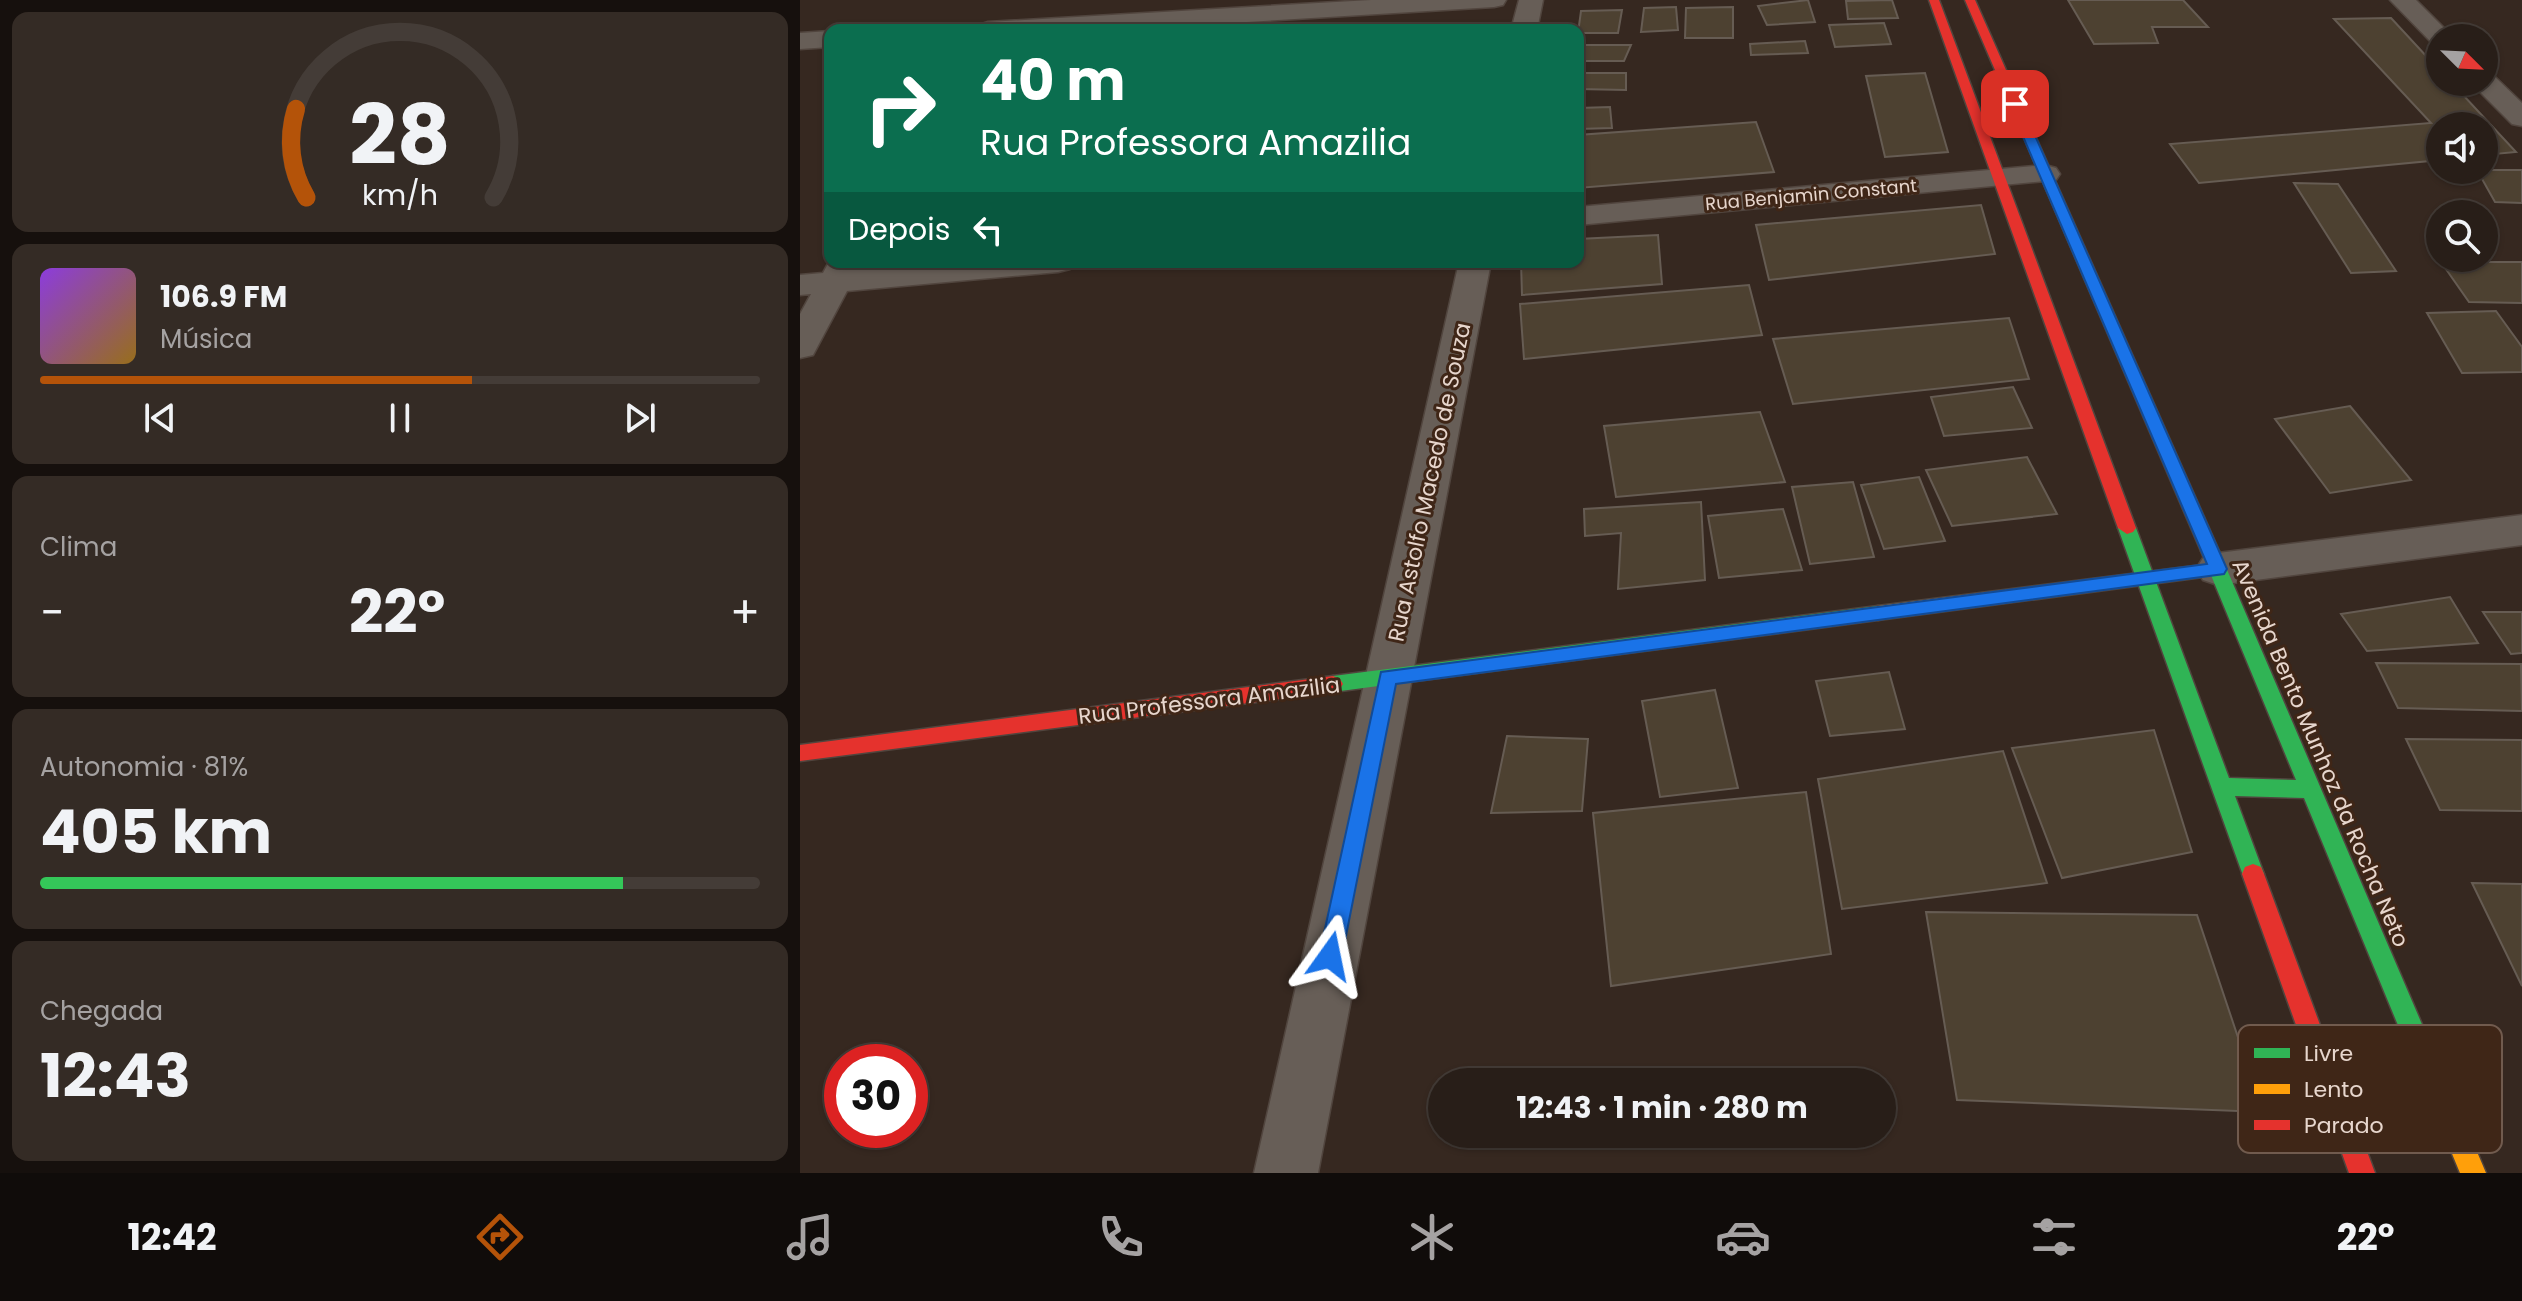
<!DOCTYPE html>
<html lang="pt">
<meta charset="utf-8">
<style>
body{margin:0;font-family:Poppins,sans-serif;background:#342b25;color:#f1f3f6;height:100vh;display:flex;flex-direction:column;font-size:30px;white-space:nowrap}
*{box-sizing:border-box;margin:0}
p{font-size:26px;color:#a5a2a2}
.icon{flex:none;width:44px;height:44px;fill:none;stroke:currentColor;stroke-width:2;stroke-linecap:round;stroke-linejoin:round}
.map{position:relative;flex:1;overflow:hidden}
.details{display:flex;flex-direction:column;gap:12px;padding:12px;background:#16100d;width:800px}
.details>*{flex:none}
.top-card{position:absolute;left:24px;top:24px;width:760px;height:244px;border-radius:16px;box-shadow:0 2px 6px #0004,0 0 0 2px #443c37;background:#0b6e4f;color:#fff;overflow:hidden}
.needle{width:52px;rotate:114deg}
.tools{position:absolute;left:1626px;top:24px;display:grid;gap:16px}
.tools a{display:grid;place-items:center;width:72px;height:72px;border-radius:50%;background:#281e18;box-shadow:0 2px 6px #0004,0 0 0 2px #443c37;font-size:40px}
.speed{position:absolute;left:24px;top:1044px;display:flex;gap:16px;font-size:40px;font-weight:700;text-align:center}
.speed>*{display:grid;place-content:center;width:104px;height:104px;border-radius:50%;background:#281e18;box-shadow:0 2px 6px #0004,0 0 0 2px #443c37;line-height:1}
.speed .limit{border:12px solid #d22;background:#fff;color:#111}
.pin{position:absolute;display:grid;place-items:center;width:68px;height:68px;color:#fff;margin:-34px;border-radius:16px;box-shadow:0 4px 12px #0006}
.me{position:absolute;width:88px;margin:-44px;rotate:12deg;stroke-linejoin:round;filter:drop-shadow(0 0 6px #0008)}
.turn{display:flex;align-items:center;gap:28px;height:168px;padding:0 24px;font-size:36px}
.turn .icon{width:104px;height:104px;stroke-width:2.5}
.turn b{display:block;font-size:56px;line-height:68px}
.then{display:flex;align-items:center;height:76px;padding:0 24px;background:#0003;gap:16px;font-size:30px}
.big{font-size:60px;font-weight:700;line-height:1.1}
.details .tile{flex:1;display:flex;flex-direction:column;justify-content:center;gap:12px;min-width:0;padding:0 28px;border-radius:16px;background:#342b25}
.details .dial{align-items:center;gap:0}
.dial svg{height:208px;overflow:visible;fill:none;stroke:#443c37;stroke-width:7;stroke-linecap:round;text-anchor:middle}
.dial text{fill:#f1f3f6;stroke:none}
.song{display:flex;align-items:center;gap:24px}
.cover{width:96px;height:96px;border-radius:12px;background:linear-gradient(135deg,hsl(270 70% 55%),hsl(40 70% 35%))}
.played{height:8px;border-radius:4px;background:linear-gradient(90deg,#b45309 60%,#443c37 60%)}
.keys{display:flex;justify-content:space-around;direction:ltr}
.heat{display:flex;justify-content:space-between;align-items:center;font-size:44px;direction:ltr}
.charge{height:12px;border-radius:6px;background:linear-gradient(90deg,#34c759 81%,#443c37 0)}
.trip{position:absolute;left:628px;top:1068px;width:468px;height:80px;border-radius:40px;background:#281e18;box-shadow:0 2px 6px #0004,0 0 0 2px #443c37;font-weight:700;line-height:80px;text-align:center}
.menu{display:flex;height:128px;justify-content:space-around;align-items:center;background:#100c0a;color:#a5a2a2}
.menu .icon{width:56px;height:56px}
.menu .current{color:#b45309}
.menu b{font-size:36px;color:#f1f3f6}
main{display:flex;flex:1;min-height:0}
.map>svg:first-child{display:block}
.building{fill:#4d4131;stroke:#665c53;stroke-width:2}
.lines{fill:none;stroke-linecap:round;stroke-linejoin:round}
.street-casing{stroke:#51453e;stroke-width:3}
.fast-casing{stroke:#51453e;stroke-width:3}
.slow-casing{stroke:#51453e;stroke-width:3}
.jam-casing{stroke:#51453e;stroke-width:3}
.street{fill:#675e57;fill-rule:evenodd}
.fast{fill:#30b455;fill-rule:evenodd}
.slow{fill:#ff9f0a;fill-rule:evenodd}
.jam{fill:#e5322d;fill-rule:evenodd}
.route{fill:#1a73e8;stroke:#114b97;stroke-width:2}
.labels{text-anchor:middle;stroke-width:6;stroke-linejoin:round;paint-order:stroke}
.far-street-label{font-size:18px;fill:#e7d6cd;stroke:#3f2617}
.street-label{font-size:22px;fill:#e7d6cd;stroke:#3f2617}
.key{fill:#3f2617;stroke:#715b4e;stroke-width:2}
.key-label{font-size:22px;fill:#e7d6cd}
</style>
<main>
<section class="details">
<div class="tile dial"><svg viewBox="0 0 100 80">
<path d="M14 69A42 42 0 1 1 86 69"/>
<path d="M14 69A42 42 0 0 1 10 35" stroke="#b45309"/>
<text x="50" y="56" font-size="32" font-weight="700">28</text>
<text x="50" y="72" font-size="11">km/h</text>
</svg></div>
<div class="tile">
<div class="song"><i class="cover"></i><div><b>106.9 FM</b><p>Música</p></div></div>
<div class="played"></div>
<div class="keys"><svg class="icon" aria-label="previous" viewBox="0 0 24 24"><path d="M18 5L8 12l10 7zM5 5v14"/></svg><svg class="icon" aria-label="pause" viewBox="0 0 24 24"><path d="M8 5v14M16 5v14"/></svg><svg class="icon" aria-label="next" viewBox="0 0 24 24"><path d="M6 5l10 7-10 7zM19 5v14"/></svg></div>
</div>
<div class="tile"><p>Clima</p>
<div class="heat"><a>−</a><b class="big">22°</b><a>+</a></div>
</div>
<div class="tile"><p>Autonomia · 81%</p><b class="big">405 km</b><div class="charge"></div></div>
<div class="tile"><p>Chegada</p><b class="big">12:43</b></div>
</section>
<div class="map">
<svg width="1722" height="1173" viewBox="0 0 1722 1173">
<rect width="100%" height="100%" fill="#362820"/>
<path class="building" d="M1008,0L1015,22L967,25L958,6Z
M1092,0L1098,18L1048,19L1046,1Z
M1268,0H1383L1408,27H1352L1358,43L1294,44Z
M876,7L878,30L841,32L844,8Z
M933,7V38H885L886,8Z
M822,10L818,33H778L781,11Z
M1591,18L1640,71V82H1651L1716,152L1684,155V126H1640V160L1399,183L1370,144L1631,123L1534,19Z
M1084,23L1091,44L1035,47L1029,25Z
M1005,41L1008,53L951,55L950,44Z
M779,45H831L824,61H778Z
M778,73H826V90L778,89Z
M1125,73L1148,152L1085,157L1066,76Z
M810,107L812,128L778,129V108Z
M956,122L974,172L778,188V135Z
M1677,170H1722V203L1695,202Z
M1494,183L1538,184L1596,271L1551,273Z
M1181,205L1195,254L969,280L956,225Z
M858,235L862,284L722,295L721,262H778V239Z
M1641,262H1722V303L1669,302Z
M949,285L962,335L724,359L720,304Z
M1696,311L1722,347V372L1662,373L1627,313Z
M1209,318L1229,379L993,404L973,339Z
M1213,387L1232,428L1144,436L1131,397Z
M1550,406L1611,480L1530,493L1475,419Z
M960,412L985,482L816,497L804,426Z
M1227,457L1257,514L1152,526L1126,470Z
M1119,477L1145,541L1084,549L1061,485Z
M1053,482L1074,557L1010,564L992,487Z
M901,502L905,580L818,589L821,533L785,536L784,509Z
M983,509L1002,570L919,578L908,516Z
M1650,597L1678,643L1567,651L1541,614Z
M1683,612H1722V653L1711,654Z
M1576,663L1721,664L1722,711L1598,708Z
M1089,672L1105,729L1030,736L1016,681Z
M915,690L938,788L860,797L842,701Z
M1354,730L1392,852L1262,878L1212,748Z
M707,736L788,739L782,811L691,813Z
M1606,739L1722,740V811L1640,810Z
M1203,751L1247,883L1042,909L1018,779Z
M1006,792L1031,954L811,986L793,813Z
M1672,883L1722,884V986Z
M1126,912L1397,915L1463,1112L1157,1100Z"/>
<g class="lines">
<defs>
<path id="street" d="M571,0H706L703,5L694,7L314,30H175L179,25L188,22Z
M719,0H743L737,30H711Z
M1590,0H1616L1654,38H1640V45L1632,43Z
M30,31V47L0,49V33Z
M1684,73L1693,75L1722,103V126L1712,124L1675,87L1671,82H1684Z
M1245,165L1256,168L1260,174L1256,180L778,225V207Z
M30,260L61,262L57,270L146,262H274L270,269L258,272L47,291L13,355L0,358V314L11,294L0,295V275L23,273Z
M659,262H691L518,1173H454Z
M1722,515V545L1418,585L1403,580L1396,569L1403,558L1418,553Z"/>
<path id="fast" d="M1327,522L1336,528L1429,778L1496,780L1401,551L1410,545L1419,551L1633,1050L1630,1059L1621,1062L1612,1059L1504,798L1435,796L1464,874L1461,881L1453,884L1445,881L1318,528Z
M1078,606L1084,608L1087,613L1084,618L1078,620L533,692L526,689L523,684L526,679L533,676Z"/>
<path id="slow" d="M1418,563L1427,569L1418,575L1078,620L1072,618L1069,613L1072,608L1078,606Z
M1621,1038L1630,1041L1686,1173H1660L1609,1050L1612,1041Z"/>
<path id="jam" d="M1129,0H1139L1336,528L1333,532L1327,534L1318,528Z
M1165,0H1175L1419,551L1416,555L1410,557L1401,551Z
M533,676L540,679L543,684L540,689L533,692L0,761V745Z
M1453,864L1461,867L1464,874L1575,1173H1549L1442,874L1445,867Z"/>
</defs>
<use href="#street" class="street-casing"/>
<use href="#fast" class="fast-casing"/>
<use href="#slow" class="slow-casing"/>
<use href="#jam" class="jam-casing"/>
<use href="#street" class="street"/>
<use href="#fast" class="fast"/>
<use href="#slow" class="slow"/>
<use href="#jam" class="jam"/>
</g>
<path class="route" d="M1215,101L1221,104L1427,569L1424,574L596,684L542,956L539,964L530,967L522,964L519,956L581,672L1407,564L1209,104Z"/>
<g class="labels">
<g class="far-street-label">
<text transform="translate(1011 195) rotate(-5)" y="6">Rua Benjamin Constant</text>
</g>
<g class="street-label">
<text transform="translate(629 482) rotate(-78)" y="8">Rua Astolfo Macedo de Souza</text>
<text transform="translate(409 700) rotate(-7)" y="8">Rua Professora Amazilia</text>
<text transform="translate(1521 753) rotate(67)" y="8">Avenida Bento Munhoz da Rocha Neto</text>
</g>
</g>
<rect x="1438" y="1025" width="264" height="128" rx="12" class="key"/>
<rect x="1454" y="1048" width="36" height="10" fill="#30b455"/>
<rect x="1454" y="1084" width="36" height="10" fill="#ff9f0a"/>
<rect x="1454" y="1120" width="36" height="10" fill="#e5322d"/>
<g class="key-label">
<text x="1504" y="1061">Livre</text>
<text x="1504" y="1097">Lento</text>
<text x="1504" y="1133">Parado</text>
</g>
</svg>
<div class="tools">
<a><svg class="needle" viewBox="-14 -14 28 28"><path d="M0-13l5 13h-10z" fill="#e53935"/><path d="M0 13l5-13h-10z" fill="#a5a2a2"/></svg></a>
<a><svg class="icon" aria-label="sound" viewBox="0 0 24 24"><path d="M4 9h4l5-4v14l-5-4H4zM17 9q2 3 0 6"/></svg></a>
<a><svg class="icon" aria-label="search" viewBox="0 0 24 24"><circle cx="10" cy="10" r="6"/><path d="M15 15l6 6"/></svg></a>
</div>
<div class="speed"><div class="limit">30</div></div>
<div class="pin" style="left:1215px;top:104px;background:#d93025"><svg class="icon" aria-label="arrive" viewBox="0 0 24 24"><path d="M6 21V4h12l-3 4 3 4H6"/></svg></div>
<svg class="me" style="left:530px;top:956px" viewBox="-20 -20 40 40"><path d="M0-17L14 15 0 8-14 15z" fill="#1a73e8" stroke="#fff" stroke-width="4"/></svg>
<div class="trip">12:43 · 1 min · 280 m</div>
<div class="top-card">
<div class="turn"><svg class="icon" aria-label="right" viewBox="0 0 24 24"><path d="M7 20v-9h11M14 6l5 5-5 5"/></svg><div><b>40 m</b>Rua Professora Amazilia</div></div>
<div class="then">Depois<svg class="icon" aria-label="left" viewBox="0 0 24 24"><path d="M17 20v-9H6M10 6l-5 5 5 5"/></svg></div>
</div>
</div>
</main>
<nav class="menu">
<b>12:42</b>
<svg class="icon current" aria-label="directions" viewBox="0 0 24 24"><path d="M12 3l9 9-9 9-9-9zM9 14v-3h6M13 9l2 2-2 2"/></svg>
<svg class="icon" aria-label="music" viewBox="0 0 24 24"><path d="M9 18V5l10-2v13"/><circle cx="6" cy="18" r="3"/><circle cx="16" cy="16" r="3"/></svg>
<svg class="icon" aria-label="phone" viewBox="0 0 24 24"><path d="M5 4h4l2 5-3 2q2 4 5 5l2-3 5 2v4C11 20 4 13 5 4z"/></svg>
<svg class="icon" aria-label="climate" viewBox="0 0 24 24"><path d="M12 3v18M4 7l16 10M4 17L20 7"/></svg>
<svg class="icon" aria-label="car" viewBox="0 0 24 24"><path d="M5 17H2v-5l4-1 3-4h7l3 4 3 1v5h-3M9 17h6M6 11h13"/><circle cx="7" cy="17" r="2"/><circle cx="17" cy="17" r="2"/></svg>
<svg class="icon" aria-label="filters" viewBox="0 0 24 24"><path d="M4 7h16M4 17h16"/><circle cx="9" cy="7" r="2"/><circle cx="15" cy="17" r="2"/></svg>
<b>22°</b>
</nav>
